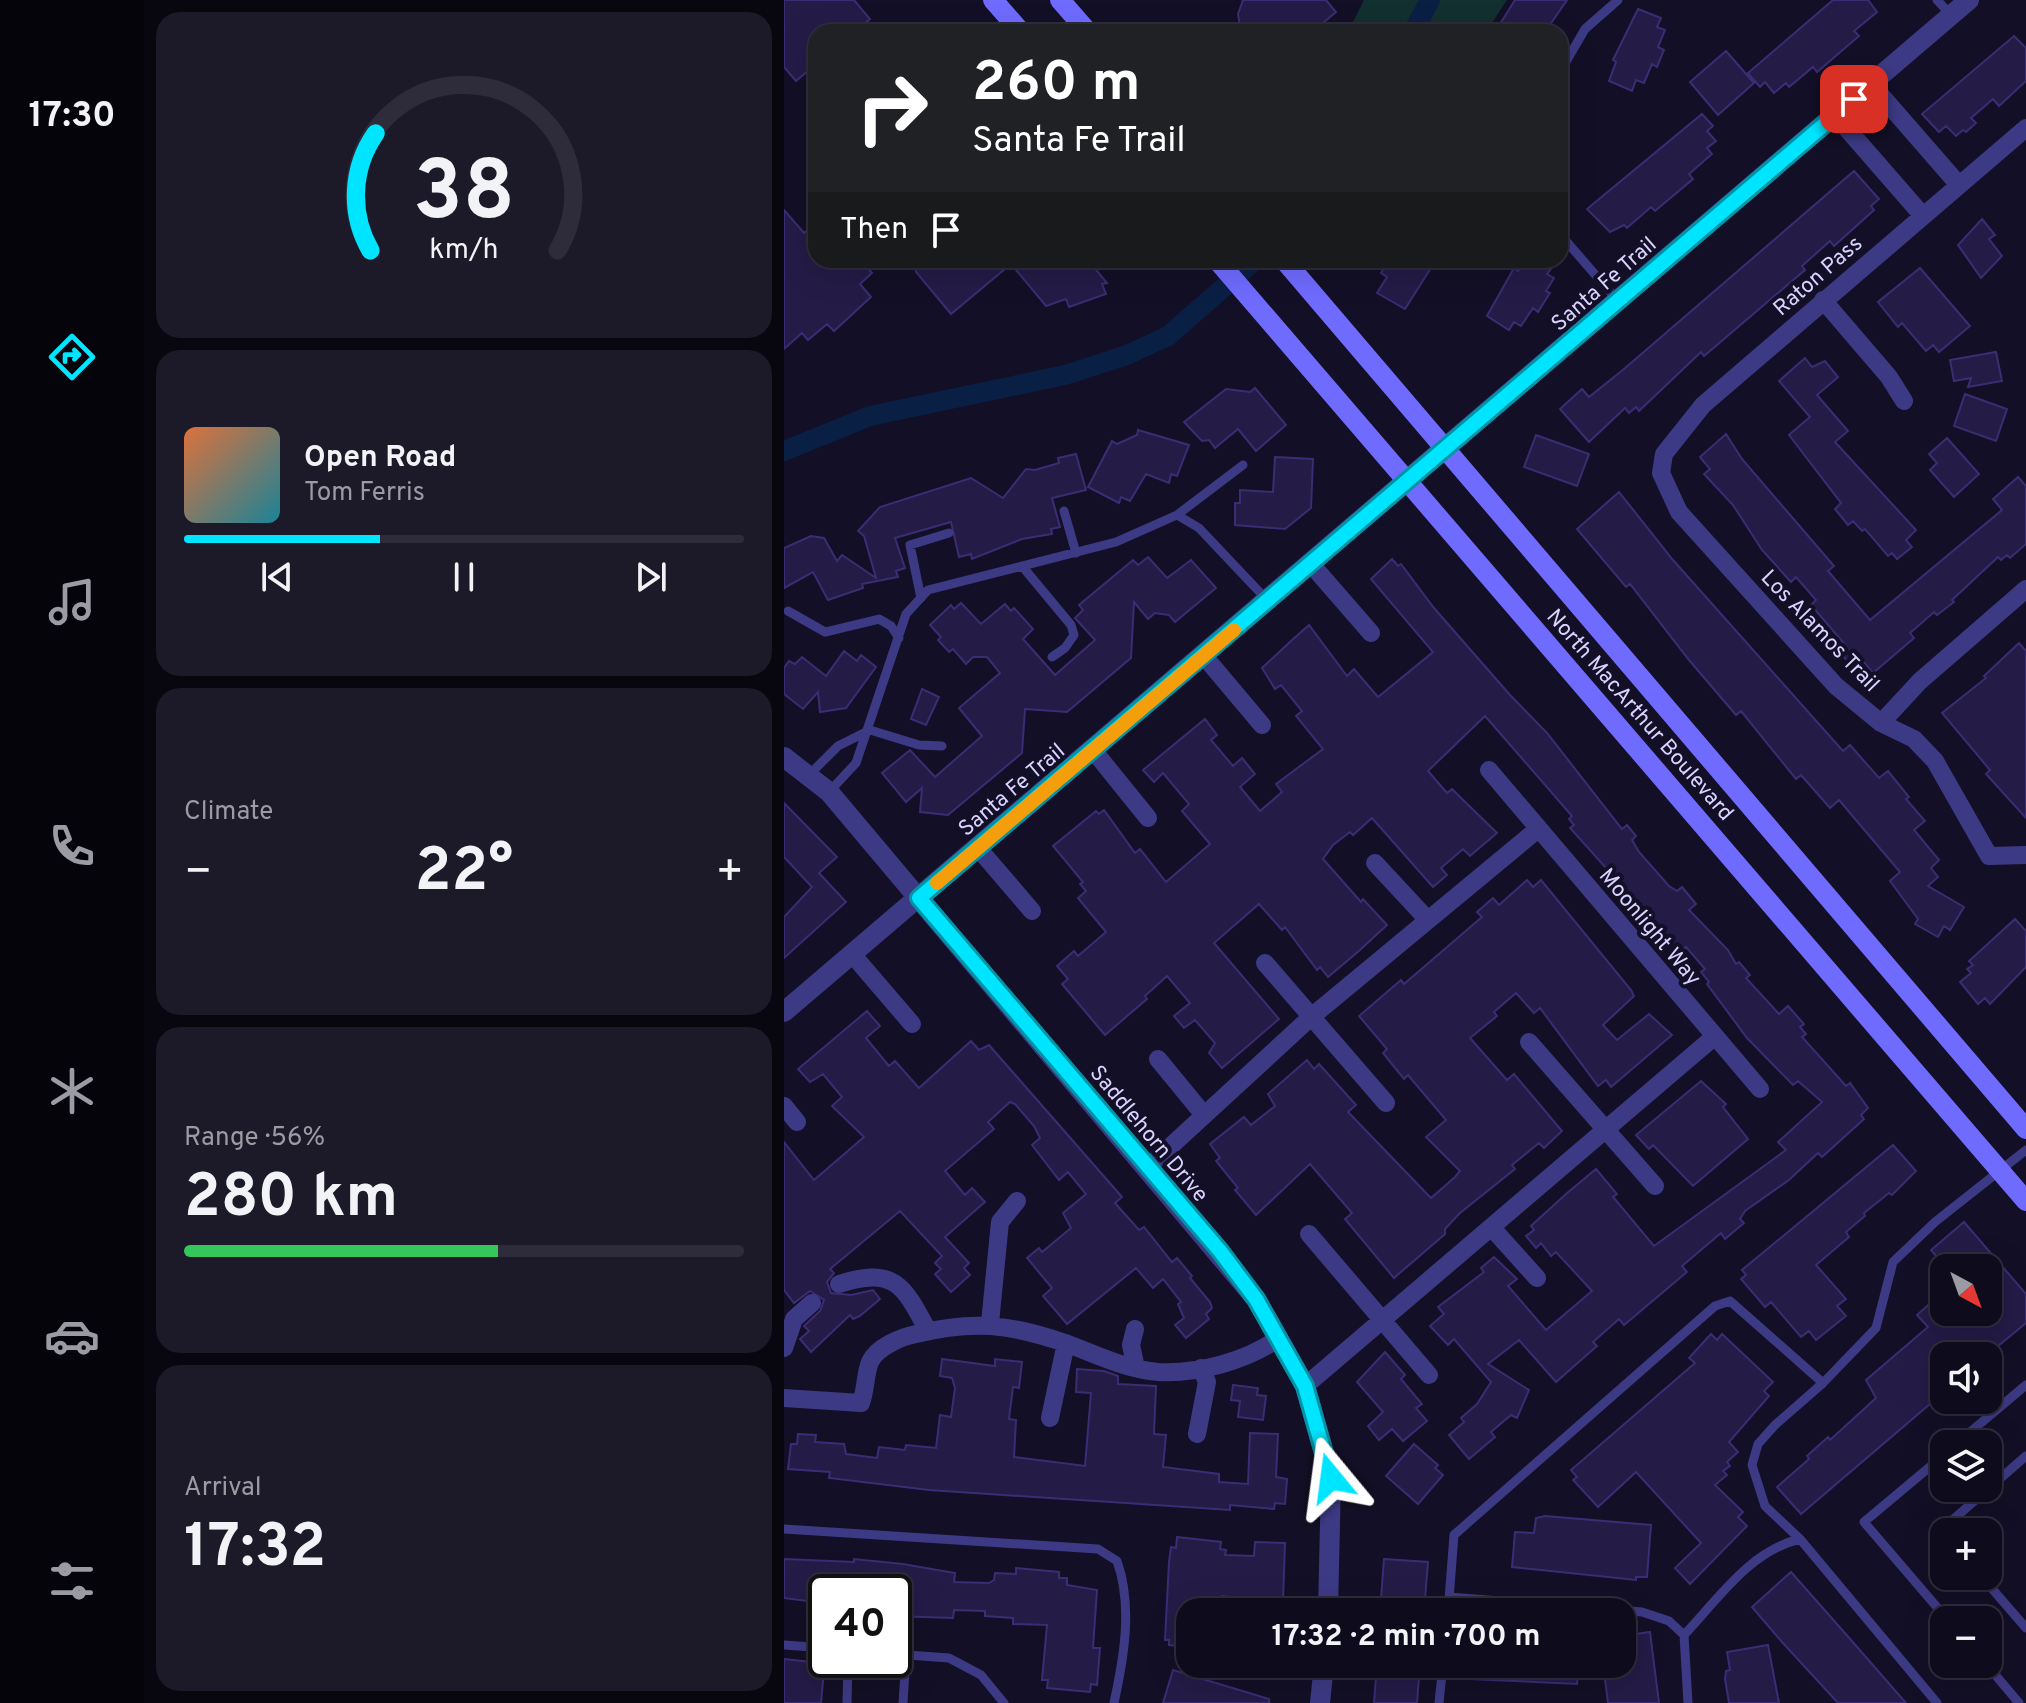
<!DOCTYPE html>
<meta charset="utf-8">
<style>
body{margin:0;font-family:Overpass,sans-serif;background:#1c1929;color:#f1f3f6;height:100vh;display:flex;flex-direction:column;font-size:30px;white-space:nowrap}
*{box-sizing:border-box;margin:0}
p{font-size:26px;color:#9b9ba3}
.icon{flex:none;width:44px;height:44px;fill:none;stroke:currentColor;stroke-width:2;stroke-linecap:round;stroke-linejoin:round}
.map{position:relative;flex:1;overflow:hidden}
.details{display:flex;flex-direction:column;gap:12px;padding:12px;background:#08060f;width:640px}
.details>*{flex:none}
.top-card{position:absolute;left:24px;top:24px;width:760px;height:244px;border-radius:24px;box-shadow:0 8px 32px #0002,0 0 0 2px #2e2b3b;background:#202124;color:#fff;overflow:hidden}
.needle{width:52px;rotate:139deg}
.buttons{position:absolute;left:1146px;top:1254px;display:grid;gap:16px}
.buttons a{display:grid;place-items:center;width:72px;height:72px;border-radius:16px;background:#0e0b1c;box-shadow:0 8px 32px #0002,0 0 0 2px #2e2b3b;font-size:40px}
.speed{position:absolute;left:24px;top:1574px;display:flex;gap:16px;font-size:40px;font-weight:700;text-align:center}
.speed>*{display:grid;place-content:center;width:104px;height:104px;border-radius:50%;background:#0e0b1c;box-shadow:0 8px 32px #0002,0 0 0 2px #2e2b3b;line-height:1}
.speed .limit{border:4px solid #111;border-radius:12px;background:#fff;color:#111}
.pin{position:absolute;display:grid;place-items:center;width:68px;height:68px;color:#fff;margin:-34px;border-radius:16px;box-shadow:0 4px 12px #0006}
.me{position:absolute;width:88px;margin:-44px;rotate:344deg;stroke-linejoin:round;filter:drop-shadow(0 0 6px #0008)}
.turn{display:flex;align-items:center;gap:28px;height:168px;padding:0 32px;font-size:36px}
.turn .icon{width:104px;height:104px;stroke-width:2.5}
.turn b{display:block;font-size:56px;line-height:68px}
.then{display:flex;align-items:center;height:76px;padding:0 32px;background:#0003;gap:16px;font-size:30px}
.big{font-size:60px;font-weight:700;line-height:1.1}
.details .card{flex:1;display:flex;flex-direction:column;justify-content:center;gap:12px;min-width:0;padding:0 28px;border-radius:24px;background:#1c1929}
.details .dial{align-items:center;gap:0}
.dial svg{height:208px;overflow:visible;fill:none;stroke:#2e2b3b;stroke-width:7;stroke-linecap:round;text-anchor:middle}
.dial text{fill:#f1f3f6;stroke:none}
.song{display:flex;align-items:center;gap:24px}
.cover{width:96px;height:96px;border-radius:12px;background:linear-gradient(135deg,hsl(20 70% 55%),hsl(190 70% 35%))}
.played{height:8px;border-radius:4px;background:linear-gradient(90deg,#00e5ff 35%,#2e2b3b 35%)}
.keys{display:flex;justify-content:space-around;direction:ltr}
.heat{display:flex;justify-content:space-between;align-items:center;font-size:44px;direction:ltr}
.charge{height:12px;border-radius:6px;background:linear-gradient(90deg,#34c759 56%,#2e2b3b 0)}
.trip{position:absolute;left:392px;top:1598px;width:460px;height:80px;border-radius:24px;background:#0e0b1c;box-shadow:0 8px 32px #0002,0 0 0 2px #2e2b3b;font-weight:700;line-height:80px;text-align:center}
main{display:flex;flex:1;min-height:0}
.tabs{display:flex;flex-direction:column;width:144px;justify-content:space-around;align-items:center;background:#06040b;color:#9b9ba3}
.tabs .icon{width:56px;height:56px}
.tabs .on{color:#00e5ff}
.tabs b{font-size:36px;color:#f1f3f6}
.map>svg:first-child{display:block}
.green{fill:#12302f}
.lines{fill:none;stroke-linecap:round;stroke-linejoin:round}
.canal{stroke:#0a1f44;stroke-width:20}
.building{fill:#241b47;stroke:#3b2d73;stroke-width:2}
.service{stroke:#3d3a85;stroke-width:9}
.minor{stroke:#3d3a85;stroke-width:18}
.tertiary{stroke:#3d3a85;stroke-width:20}
.secondary{stroke:#6f6bff;stroke-width:20}
.route-casing{stroke:#0095a6;stroke-width:20}
.route{stroke:#00e5ff;stroke-width:14}
.slow{stroke:#f59e0b;stroke-width:14}
.labels{text-anchor:middle;stroke-width:8;stroke-linejoin:round;paint-order:stroke}
.street-label{font-size:22px;fill:#d9d4ff;stroke:#130f26}
</style>
<main>
<nav class="tabs">
<b>17:30</b>
<svg class="icon on" aria-label="directions" viewBox="0 0 24 24"><path d="M12 3l9 9-9 9-9-9zM9 14v-3h6M13 9l2 2-2 2"/></svg>
<svg class="icon" aria-label="music" viewBox="0 0 24 24"><path d="M9 18V5l10-2v13"/><circle cx="6" cy="18" r="3"/><circle cx="16" cy="16" r="3"/></svg>
<svg class="icon" aria-label="phone" viewBox="0 0 24 24"><path d="M5 4h4l2 5-3 2q2 4 5 5l2-3 5 2v4C11 20 4 13 5 4z"/></svg>
<svg class="icon" aria-label="climate" viewBox="0 0 24 24"><path d="M12 3v18M4 7l16 10M4 17L20 7"/></svg>
<svg class="icon" aria-label="car" viewBox="0 0 24 24"><path d="M5 17H2v-5l4-1 3-4h7l3 4 3 1v5h-3M9 17h6M6 11h13"/><circle cx="7" cy="17" r="2"/><circle cx="17" cy="17" r="2"/></svg>
<svg class="icon" aria-label="filters" viewBox="0 0 24 24"><path d="M4 7h16M4 17h16"/><circle cx="9" cy="7" r="2"/><circle cx="15" cy="17" r="2"/></svg>
</nav>
<section class="details">
<div class="card dial"><svg viewBox="0 0 100 80">
<path d="M14 69A42 42 0 1 1 86 69"/>
<path d="M14 69A42 42 0 0 1 16 24" stroke="#00e5ff"/>
<text x="50" y="56" font-size="32" font-weight="700">38</text>
<text x="50" y="72" font-size="11">km/h</text>
</svg></div>
<div class="card">
<div class="song"><i class="cover"></i><div><b>Open Road</b><p>Tom Ferris</p></div></div>
<div class="played"></div>
<div class="keys"><svg class="icon" aria-label="previous" viewBox="0 0 24 24"><path d="M18 5L8 12l10 7zM5 5v14"/></svg><svg class="icon" aria-label="pause" viewBox="0 0 24 24"><path d="M8 5v14M16 5v14"/></svg><svg class="icon" aria-label="next" viewBox="0 0 24 24"><path d="M6 5l10 7-10 7zM19 5v14"/></svg></div>
</div>
<div class="card"><p>Climate</p>
<div class="heat"><a>−</a><b class="big">22°</b><a>+</a></div>
</div>
<div class="card"><p>Range · 56%</p><b class="big">280 km</b><div class="charge"></div></div>
<div class="card"><p>Arrival</p><b class="big">17:32</b></div>
</section>
<div class="map">
<svg width="1242" height="1703" viewBox="0 0 1242 1703">
<rect width="100%" height="100%" fill="#130f26"/>
<path class="green" d="M580,0H723L702,32H564Z"/>
<g class="lines">
<path class="canal" d="M629,32L646,0
M0,451L86,416L281,375L343,355L384,336L471,260"/>
</g>
<path class="building" d="M0,0H70L86,19L70,32H32V64L12,81L0,67Z
M459,0H542L552,12L528,32H457L454,14Z
M731,0H783L761,32H711Z
M1049,0H1084L1093,12L1070,31L1075,36L1033,72L1029,67L1005,87L1002,83L990,93L981,82L976,87L964,73Z
M854,9L877,18L873,27L881,30L874,47L880,50L873,67L868,64L860,83L852,80L848,91L825,81L832,62L829,60Z
M1230,36L1242,48V81L1215,106L1209,99L1187,118L1192,123L1182,132L1179,130L1172,136L1162,126L1155,132L1138,114Z
M942,51L970,83L934,115L906,82Z
M918,114L929,126L923,131L932,141L923,148L928,154L905,174L909,179L871,211L867,207L843,228L840,225L826,232L803,209Z
M1070,171L1095,199L1087,206L1090,210L1050,246L1046,241L1018,266L1021,270L920,356L917,352L855,411L852,407L845,413L841,408L805,442L776,409L798,389L805,397L840,369Z
M0,210L20,233L32,223V260H77L88,273L76,284L87,297L50,331L43,324L24,340L18,333L0,349Z
M1198,219L1211,235L1205,239L1218,256L1197,278L1174,245Z
M133,260H304L323,283L318,284L322,294L285,307L282,299L262,306L227,264L167,314L132,272Z
M605,260H652L621,309L593,293L603,277L597,273Z
M741,260H759L769,266L763,274L770,278L762,291L766,293L754,312L749,308L737,326L730,322L725,330L703,316L730,268L734,271Z
M1136,268L1186,326L1155,352L1149,345L1142,351L1118,323L1114,327L1094,302Z
M1212,352L1218,381L1184,387L1187,378L1170,381L1166,360Z
M1021,358L1028,367L1041,361L1054,377L1033,395L1064,431L1051,442L1132,530L1122,540L1128,547L1113,559L1108,553L1104,556L1081,529L1078,531L1069,521L1064,525L1051,509L1057,503L1005,435L1026,417L995,381Z
M471,388L502,425L472,451L454,429L431,448L425,440L418,441L400,422L442,389L466,392Z
M1181,394L1223,409L1212,441L1170,426Z
M354,430L405,445L393,476L387,474L385,483L362,474L346,501L337,497L335,503L304,487L328,441L333,444L353,435Z
M942,434L958,459L1050,566L1044,571L1086,620L1218,510L1209,499L1234,477L1242,486V544L1226,558L1223,555L1217,560L1214,557L1168,600L1170,602L1153,615L1150,612L1126,633L1130,638L1089,673L1079,661L1070,668L1056,653L1063,647L1027,605L1032,600L1012,577L1007,582L978,550L949,505L920,474L926,469L916,457Z
M752,435L805,454L793,486L740,467Z
M1163,438L1195,474L1170,497L1146,470L1153,463L1145,454Z
M292,454L302,490L268,498L276,527L267,529L268,534L238,539L188,559L187,554L175,557L167,522L111,538L121,568L112,571L114,577L78,584L79,588L44,600L29,572L0,588V548L27,536L40,538L53,561L58,555L92,578L80,536L74,531L96,507L187,478L219,498L242,469L251,470L275,463L274,458Z
M491,457L529,459L527,508L501,529L451,525V503H456V490L489,492Z
M835,492L889,560L1059,751L1066,745L1095,778L1104,771L1125,797L1122,799L1141,821L1130,830L1155,860L1147,868L1154,877L1144,886L1180,907L1166,930L1160,926L1154,937L1131,924L1134,919L1106,881L1116,872L1055,800L1046,808L1017,775L1012,779L957,711L952,715L905,660L846,584L842,587L793,529Z
M364,557L383,578L407,560L432,588L391,622L385,615L371,613L364,619L350,602L347,658L283,712L241,709L238,753L164,815L136,812L138,788L122,802L98,773L126,750L151,777L198,736L175,708L216,673L203,657H189L182,664L169,649L165,652L154,640L157,637L146,625L167,605L170,609L177,603L197,624L221,604L227,611L230,608L249,629L239,639L271,675L311,640L291,618L299,610L295,605L349,560L354,565Z
M608,559L614,566L617,564L650,608L726,695L763,733L838,829L843,825L852,836L848,840L855,852L885,886L893,891L898,887L912,904L905,910L944,950L952,964L955,962L966,975L962,978L995,1014L1004,1006L1020,1024L1016,1027L1022,1034L1018,1037L1062,1086L1066,1083L1084,1108L1077,1115L1080,1119L1038,1157L1034,1153L1005,1180L961,1211L956,1219L960,1223L941,1239L937,1233L898,1266L903,1272L840,1325L835,1319L809,1342L813,1346L772,1382L735,1340L704,1364L745,1390L733,1418L727,1415L707,1432L711,1437L685,1459L665,1435L680,1422L677,1418L693,1404L707,1382L670,1339L664,1345L646,1326L660,1314L654,1307L700,1272L697,1268L710,1257L733,1279L724,1286L762,1330L808,1291L772,1252L767,1256L757,1243L752,1248L742,1236L750,1230L747,1226L782,1194L812,1169L833,1194L829,1197L870,1246L1002,1150L994,1142L1038,1102L1014,1081L1009,1085L963,1038L923,984L925,982L917,972L921,969L902,947L895,953L869,923L867,925L855,911L858,908L786,828L790,825L785,819L788,816L701,716L644,771L663,793L668,789L713,833L686,856L679,849L657,868L663,875L649,887L588,818L569,835L566,832L549,845L539,859L577,902L579,899L603,925L576,950L544,977L536,967L533,970L501,927L498,930L475,904L430,943L495,1019L438,1068L425,1053L431,1043L411,1020L400,1028L390,1016L406,1003L383,976L361,996L363,999L321,1035L278,984L284,979L273,966L290,951L294,956L322,932L294,898L302,891L296,884L299,882L269,846L312,811L315,814L320,810L351,853L356,849L382,882L426,844L398,811L405,804L379,773L370,782L359,770L421,719L433,735L427,740L449,766L458,758L471,774L456,787L476,811L498,792L492,784L539,749L512,716L518,711L497,685L491,689L478,668L508,640L525,625L563,676L570,669L594,697L649,652L587,579Z
M1235,643L1242,651V818L1202,774L1206,770L1158,713L1202,678L1200,676Z
M60,651L73,661L77,655L92,667L62,708L36,712L34,692L19,709L0,694V668L5,661L11,664L18,657L42,676Z
M138,689L155,697L142,725L127,719Z
M0,803L53,857L35,873L62,902L0,958V917L28,887L0,857Z
M743,880L749,887L757,880L847,990L850,996L819,1025L833,1040L865,1014L888,1035L827,1087L822,1080L814,1086L756,1008L750,1013L732,993L710,1012L713,1016L686,1038L723,1080L730,1074L778,1131L760,1148L755,1143L728,1165L731,1169L676,1213L661,1229V1234L610,1278L561,1219L568,1213L526,1164L472,1215L451,1190L454,1188L432,1161L436,1158L426,1144L460,1117L467,1125L491,1106L484,1094L523,1060L530,1069L535,1064L572,1105L564,1112L647,1198L671,1177L676,1171L642,1137L662,1120L624,1075L620,1079L599,1053L603,1049L575,1016L617,980L620,984L698,917L693,912L709,898L715,905Z
M1231,919L1242,931V967L1206,1004L1201,998L1194,1004L1176,982L1187,973L1183,969L1189,965L1185,961Z
M83,1011L96,1026L82,1038L105,1066L111,1061L135,1088L187,1041L195,1050L205,1045L338,1197L331,1203L355,1230L360,1227L388,1262L393,1258L408,1276L406,1278L426,1302L428,1308L422,1314L425,1319L402,1338L391,1325L400,1318L394,1304L397,1302L379,1279L369,1288L352,1268L283,1324L259,1296L268,1288L243,1258L255,1248L258,1252L287,1228L279,1213L302,1194L284,1172L275,1180L248,1145L256,1138L250,1126L231,1104L226,1102L204,1122L210,1129L161,1171L181,1195L188,1188L201,1202L161,1237L185,1263L180,1268L186,1275L167,1292L151,1274L157,1269L151,1263L158,1256L116,1211L46,1269L50,1273L43,1282L47,1293L67,1295L89,1290L96,1299L76,1316L69,1319L66,1315L27,1352L16,1339L25,1331L20,1326L36,1311L40,1300L26,1291L10,1303L0,1290V1142L30,1180L80,1137L48,1106L58,1097L39,1074L26,1082L14,1069Z
M917,1081L942,1104L939,1107L964,1139L909,1186L869,1145L865,1149L852,1135Z
M1109,1145L1132,1171L1108,1195L1105,1193L1080,1213L1081,1216L1062,1232L1065,1237L1032,1265L1062,1299L1053,1306L1062,1316L1032,1340L1025,1331L1017,1337L987,1302L981,1307L957,1279L962,1275L958,1270Z
M1180,1222L1242,1294V1323L1202,1356H1160V1392L1017,1514L993,1487L1025,1459L1023,1456L1044,1437L1046,1440L1092,1398L1082,1380L1144,1327L1133,1315L1160,1291V1312H1204V1268H1162L1147,1250Z
M927,1334L933,1340L938,1334L989,1382L980,1391L985,1396L945,1442L954,1452L943,1462L946,1466L939,1471L943,1475L931,1485L959,1512L954,1517L963,1526L906,1584L891,1568L917,1543L852,1472L814,1507L789,1480L793,1477L787,1470L911,1363L905,1358Z
M601,1352L621,1375L617,1379L638,1404L632,1408L643,1421L619,1441L608,1429L595,1440L584,1426L599,1412L573,1382Z
M158,1359L211,1366V1359L238,1362L235,1388L229,1387L225,1419L232,1420L230,1457L301,1466L307,1393L292,1392L293,1369L320,1371L334,1376V1384L372,1386L370,1434L382,1435L379,1467L435,1474V1482L464,1484L466,1433L494,1434L492,1477L503,1479L501,1504L491,1503L490,1509L446,1505V1510L145,1490L45,1478L46,1472L4,1469L7,1444H13L14,1434L32,1435L31,1442L60,1444L62,1454L93,1458L95,1447L121,1450L122,1445L152,1448L156,1415L167,1417L171,1388L168,1378L156,1376Z
M449,1385L474,1388L473,1395L482,1396L479,1420L454,1417L456,1401L447,1400Z
M630,1444L654,1465L651,1468L659,1475L634,1504L602,1476Z
M761,1516L867,1525L863,1577H852V1580L728,1567L731,1532L750,1533L752,1518Z
M393,1537L437,1542L436,1549L442,1550L441,1555L470,1556L471,1542L501,1543L499,1601H495L494,1612H465L466,1599L438,1596L436,1612H406V1647L385,1645V1640H381L385,1562L387,1547L392,1548Z
M0,1559L70,1562V1559L119,1564L171,1573L170,1582L205,1583L210,1580L211,1573L232,1574V1568L275,1572V1578H283V1585L313,1590L309,1648H316L313,1685L307,1684L306,1692L263,1688L264,1680H258L263,1625L229,1624V1618L201,1616V1611L170,1610L169,1618L110,1616V1592H42L38,1603L0,1598Z
M600,1559L644,1562L640,1612H596Z
M1007,1572L1060,1632L1122,1703H1054L998,1642L968,1607Z
M866,1632L875,1703H824L819,1664H838V1636Z
M984,1645L995,1703H945L941,1679L942,1671L946,1670L943,1652Z
M0,1659L36,1663V1669L40,1670L37,1703H0Z
M593,1664H636L633,1703H590Z
M689,1664H795L793,1684L687,1679Z
M389,1670L485,1699V1703H379Z"/>
<g class="lines">
<path class="service" d="M1153,0L1167,15
M776,72L801,29L834,0
M776,234L834,301
M280,511L292,553
M393,515L459,465
M238,566L287,625L290,635L281,648L268,657
M137,598L126,545L165,533
M4,611L41,632L95,619L107,626L115,638
M86,730L135,745L158,746
M25,775L54,746L86,730
M45,792L72,763L122,614L144,590L332,542L393,515L415,528L484,601
M1172,1444L1242,1385
M1160,1455L1080,1522L1164,1620
M0,1529L314,1549L333,1561C349,1606 340,1657 330,1703
M1160,1533L1157,1530L1242,1456
M1197,1576L1242,1628
M665,1597L858,1612L885,1621L900,1635L904,1703
M664,1612L670,1535L931,1306L946,1301L1039,1383
M900,1635C935,1598 966,1551 1016,1539
M0,1645L42,1648
M110,1654L165,1658L197,1675L220,1703
M1202,1664L1235,1703
M63,1703L64,1660
M119,1703L122,1655
M655,1703L659,1664
M1153,1703L1016,1539L981,1506L968,1465L974,1444L991,1425L1039,1383L1092,1328L1109,1262L1151,1222L1242,1150"/>
<path class="minor" d="M1087,84L1175,185
M1051,115L1139,216
M1242,128L919,405L880,454L877,473L895,512L1052,686L1097,723L1130,739L1151,761L1205,856L1242,855
M1039,300L1105,377L1120,401
M527,564L587,633
M420,656L478,725
M1097,723L1136,681L1242,589
M309,750L364,818
M705,770L976,1089
M194,848L248,911
M591,863L643,919
M68,954L128,1024
M481,963L602,1103
M745,1042L871,1186
M374,1059L420,1115
M0,1106L13,1122
M364,1167L526,1018L754,829
M708,1228L753,1278
M525,1234L645,1375
M55,1284C111,1266 120,1286 144,1331
M206,1323L216,1222L233,1201
M351,1329L347,1345L352,1368
M0,1348L10,1319L28,1303
M521,1386L930,1037
M0,1398L77,1403C82,1390 81,1374 86,1362C93,1347 117,1337 132,1334C189,1320 226,1324 281,1343C312,1354 340,1369 374,1372C415,1374 462,1361 495,1338
M266,1418L282,1343
M413,1434L423,1382L417,1368"/>
<path class="tertiary" d="M0,757L45,792L472,1299L521,1386L547,1478L544,1612
M0,1012L1185,0
M536,1703L540,1664"/>
<path class="secondary" d="M209,0L237,32
M276,0L304,32
M433,260L1242,1201
M500,260L1242,1129"/>
</g>
<g class="lines">
<defs>
<path id="route" d="M547,1478L521,1386L472,1299L436,1251L135,898L1070,99"/>
</defs>
<use href="#route" class="route-casing"/>
<use href="#route" class="route"/>
<path class="slow" d="M153,883L450,630"/>
</g>
<g class="labels">
<g class="street-label">
<text transform="translate(1033 275) rotate(-41)" y="8">Raton Pass</text>
<text transform="translate(819 283) rotate(-41)" y="8">Santa Fe Trail</text>
<text transform="translate(1037 630) rotate(46)" y="8">Los Alamos Trail</text>
<text transform="translate(857 714) rotate(49)" y="8">North MacArthur Boulevard</text>
<text transform="translate(227 789) rotate(-40)" y="8">Santa Fe Trail</text>
<text transform="translate(867 926) rotate(50)" y="8">Moonlight Way</text>
<text transform="translate(366 1133) rotate(50)" y="8">Saddlehorn Drive</text>
</g>
</g>
</svg>
<div class="buttons">
<a><svg class="needle" viewBox="-14 -14 28 28"><path d="M0-13l5 13h-10z" fill="#e53935"/><path d="M0 13l5-13h-10z" fill="#9b9ba3"/></svg></a>
<a><svg class="icon" aria-label="sound" viewBox="0 0 24 24"><path d="M4 9h4l5-4v14l-5-4H4zM17 9q2 3 0 6"/></svg></a>
<a><svg class="icon" aria-label="layers" viewBox="0 0 24 24"><path d="M12 4l9 5-9 5-9-5zM3 14l9 5 9-5"/></svg></a>
<a>+</a>
<a>−</a>
</div>
<div class="speed"><div class="limit">40</div></div>
<div class="pin" style="left:1070px;top:99px;background:#d93025"><svg class="icon" aria-label="arrive" viewBox="0 0 24 24"><path d="M6 21V4h12l-3 4 3 4H6"/></svg></div>
<svg class="me" style="left:547px;top:1478px" viewBox="-20 -20 40 40"><path d="M0-17L14 15 0 8-14 15z" fill="#00e5ff" stroke="#fff" stroke-width="4"/></svg>
<div class="trip">17:32 · 2 min · 700 m</div>
<div class="top-card">
<div class="turn"><svg class="icon" aria-label="right" viewBox="0 0 24 24"><path d="M7 20v-9h11M14 6l5 5-5 5"/></svg><div><b>260 m</b>Santa Fe Trail</div></div>
<div class="then">Then<svg class="icon" aria-label="arrive" viewBox="0 0 24 24"><path d="M6 21V4h12l-3 4 3 4H6"/></svg></div>
</div>
</div>
</main>
